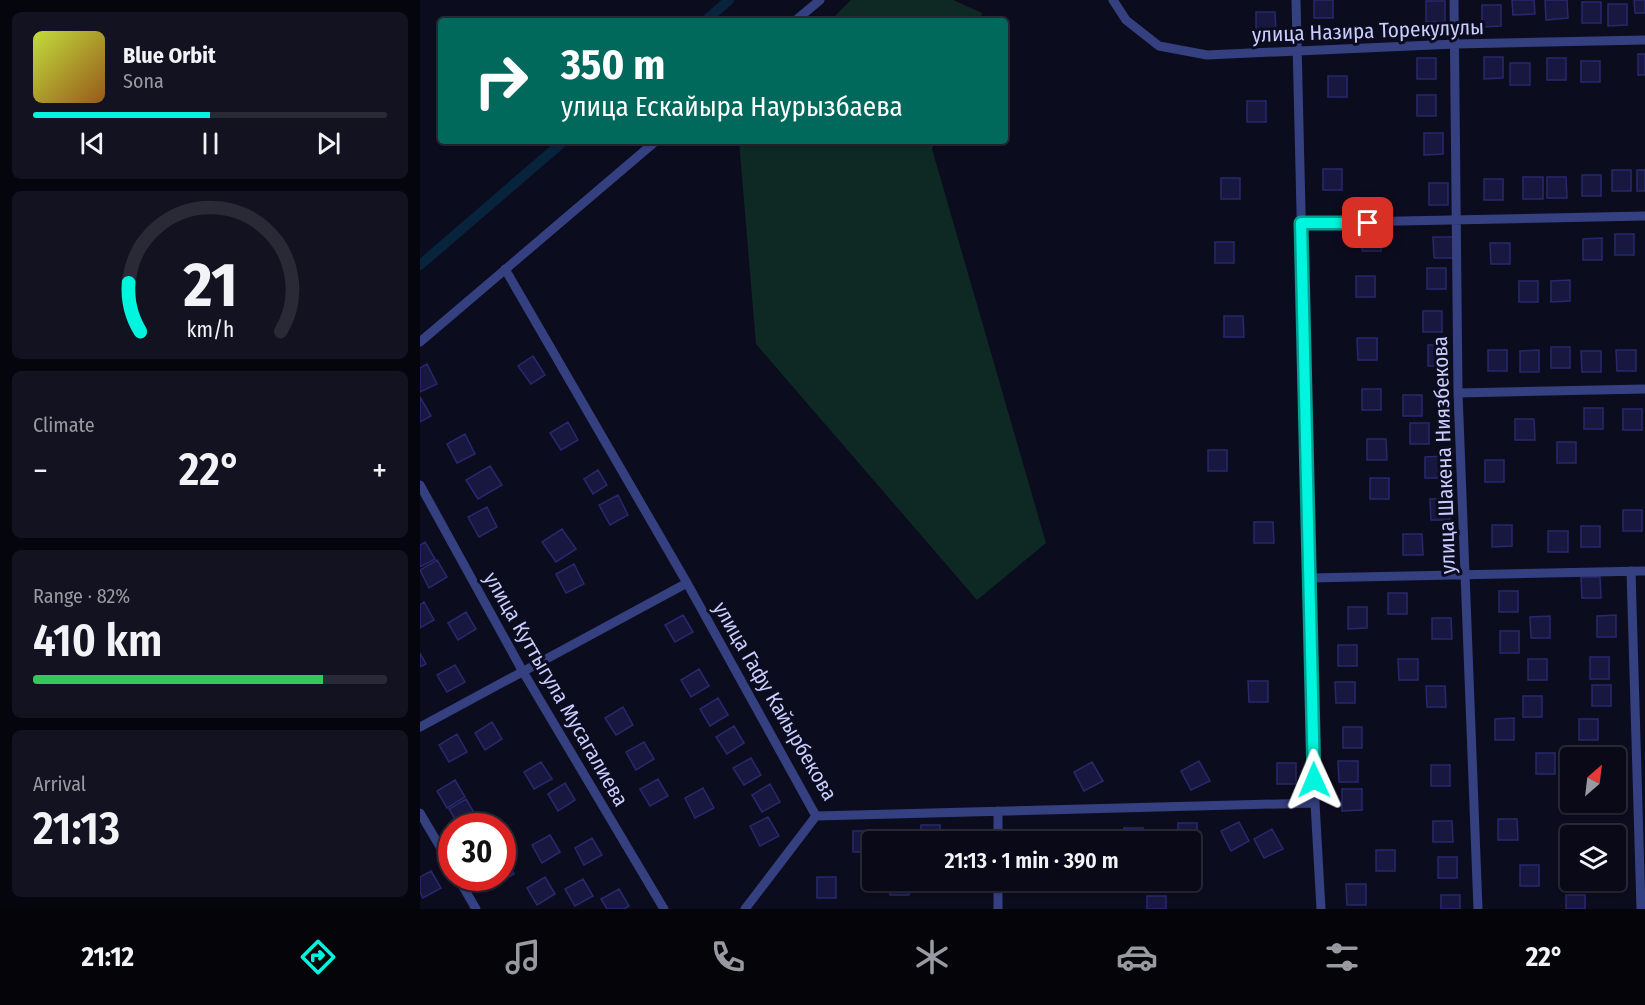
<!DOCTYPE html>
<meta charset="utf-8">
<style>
body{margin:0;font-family:"Fira Sans Condensed",sans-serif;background:#121220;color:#f1f3f6;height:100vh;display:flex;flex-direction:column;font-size:22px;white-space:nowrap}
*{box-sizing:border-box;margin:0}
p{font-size:20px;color:#999aa1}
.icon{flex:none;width:33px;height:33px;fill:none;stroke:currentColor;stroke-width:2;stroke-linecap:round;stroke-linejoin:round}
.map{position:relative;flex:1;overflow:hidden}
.sheet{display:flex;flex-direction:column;gap:12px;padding:12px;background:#05050d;width:420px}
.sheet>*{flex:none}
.top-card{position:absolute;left:18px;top:18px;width:570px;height:126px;border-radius:6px;box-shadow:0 2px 4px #0004,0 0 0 2px #292a36;background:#00695c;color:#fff;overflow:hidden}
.needle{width:39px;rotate:28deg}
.buttons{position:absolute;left:1140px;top:747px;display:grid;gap:12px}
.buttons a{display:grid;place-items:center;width:66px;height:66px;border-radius:6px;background:#090917;box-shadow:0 2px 4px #0004,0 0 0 2px #292a36;font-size:30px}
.speed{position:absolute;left:18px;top:813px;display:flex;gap:12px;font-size:30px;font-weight:700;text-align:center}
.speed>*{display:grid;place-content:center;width:78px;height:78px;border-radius:50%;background:#090917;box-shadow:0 2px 4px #0004,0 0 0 2px #292a36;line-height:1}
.speed .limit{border:9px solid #d22;background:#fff;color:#111}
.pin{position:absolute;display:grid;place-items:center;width:51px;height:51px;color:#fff;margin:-26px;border-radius:12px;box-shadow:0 3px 9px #0006}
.me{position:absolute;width:66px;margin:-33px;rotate:359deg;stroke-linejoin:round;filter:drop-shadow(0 0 4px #0008)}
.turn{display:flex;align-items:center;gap:21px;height:126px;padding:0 24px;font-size:27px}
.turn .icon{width:78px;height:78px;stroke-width:2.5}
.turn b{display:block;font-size:42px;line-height:51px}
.big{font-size:45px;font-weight:600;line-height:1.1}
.sheet .tile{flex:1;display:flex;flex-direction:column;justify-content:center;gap:9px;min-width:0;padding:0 21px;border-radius:9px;background:#121220}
.sheet .dial{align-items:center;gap:0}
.dial svg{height:156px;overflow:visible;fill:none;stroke:#292a36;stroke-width:7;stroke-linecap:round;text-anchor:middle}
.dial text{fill:#f1f3f6;stroke:none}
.song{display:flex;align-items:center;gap:18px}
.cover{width:72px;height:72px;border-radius:9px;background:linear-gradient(135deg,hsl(70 70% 55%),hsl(30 70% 35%))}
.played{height:6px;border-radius:3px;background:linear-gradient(90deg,#00f5df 50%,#292a36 50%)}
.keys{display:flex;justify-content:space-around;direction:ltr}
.heat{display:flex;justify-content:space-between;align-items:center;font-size:33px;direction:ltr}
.charge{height:9px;border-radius:4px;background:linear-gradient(90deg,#34c759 82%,#292a36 0)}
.trip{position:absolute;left:442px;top:831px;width:339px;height:60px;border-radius:6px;background:#090917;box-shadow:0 2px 4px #0004,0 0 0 2px #292a36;font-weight:600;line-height:60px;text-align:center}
.menu{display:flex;height:96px;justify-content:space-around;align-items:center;background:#040409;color:#999aa1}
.menu .icon{width:42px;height:42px}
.menu .active{color:#00f5df}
.menu b{font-size:27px;color:#f1f3f6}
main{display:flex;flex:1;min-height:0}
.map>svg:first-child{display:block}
.green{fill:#0e2923}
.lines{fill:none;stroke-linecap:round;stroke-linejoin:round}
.canal{stroke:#07243c;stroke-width:10}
.building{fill:#181740;stroke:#29286d;stroke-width:1.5}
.street{stroke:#354080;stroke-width:9}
.route-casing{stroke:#009f91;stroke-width:15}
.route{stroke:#00f5df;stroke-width:10}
.labels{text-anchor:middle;stroke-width:6;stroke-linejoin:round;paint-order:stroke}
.street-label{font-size:21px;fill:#cacdff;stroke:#0c0c1f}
</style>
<main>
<section class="sheet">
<div class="tile">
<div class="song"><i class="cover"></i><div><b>Blue Orbit</b><p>Sona</p></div></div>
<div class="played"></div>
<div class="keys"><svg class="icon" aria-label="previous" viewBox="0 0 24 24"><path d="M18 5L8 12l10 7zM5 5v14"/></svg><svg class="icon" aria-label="pause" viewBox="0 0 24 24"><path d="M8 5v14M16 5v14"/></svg><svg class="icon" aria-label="next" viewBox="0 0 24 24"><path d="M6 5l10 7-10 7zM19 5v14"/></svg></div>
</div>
<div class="tile dial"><svg viewBox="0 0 100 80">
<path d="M14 69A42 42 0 1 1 86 69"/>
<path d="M14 69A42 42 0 0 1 8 44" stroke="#00f5df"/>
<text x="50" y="56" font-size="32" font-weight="700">21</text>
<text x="50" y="72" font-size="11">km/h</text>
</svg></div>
<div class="tile"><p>Climate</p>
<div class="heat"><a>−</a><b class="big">22°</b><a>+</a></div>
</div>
<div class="tile"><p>Range · 82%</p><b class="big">410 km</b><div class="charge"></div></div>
<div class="tile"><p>Arrival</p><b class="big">21:13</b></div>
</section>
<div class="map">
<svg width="1225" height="909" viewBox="0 0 1225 909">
<rect width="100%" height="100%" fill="#0c0c1f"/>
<path class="green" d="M431,0H533L562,13L560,21H410Z
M319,141H515L512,149L626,543L557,600L336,344Z"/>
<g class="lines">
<path class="canal" d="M285,21L309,0
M0,265L144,141"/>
</g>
<path class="building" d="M894,0H913V18H894Z
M1092,0H1114L1115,14L1093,15Z
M1125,0H1147L1148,18L1126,20Z
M1214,0H1225V13H1215Z
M1006,1H1025V22H1006Z
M1162,2H1181V23H1162Z
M1188,4H1207V25L1188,26Z
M1062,5H1081V26L1062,27Z
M836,12H855L856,33H836Z
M1218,54H1225V75H1218Z
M1064,57H1083V78L1064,79Z
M997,58H1016V79H997Z
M1127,58H1146V80H1127Z
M1161,61H1180V82H1161Z
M1090,63H1110V85H1090Z
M908,76H927V97H908Z
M997,95H1016V116H997Z
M827,101H846V122H827Z
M1004,133H1023V154L1004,155Z
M903,169H922V190H903Z
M1192,170H1211V191H1192Z
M1217,170H1225V191H1217Z
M1162,175H1181V196H1162Z
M1103,177H1123V199H1103Z
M1127,177H1146L1147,198H1127Z
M801,178H820V199H801Z
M1064,179H1083V200H1064Z
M1009,183H1028V205H1009Z
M942,230H961V251H942Z
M1195,234H1214V255H1195Z
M1013,237H1033V258H1014Z
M1182,238V260H1163V239Z
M795,242H814V263H795Z
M1070,243H1090V264H1071Z
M1007,268H1026V289H1007Z
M936,276H955V297H936Z
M1150,280V301L1131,302V281Z
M1099,281H1118V302H1099Z
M1003,311H1022V332H1003Z
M804,316H823L824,337H804Z
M937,338H957V360H938Z
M1008,345H1027L1028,366H1008Z
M1131,347H1150V368H1131Z
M1068,350H1087V371H1068Z
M1119,350V372H1100V351Z
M1196,350H1216V371H1197Z
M1161,351H1181V372H1162Z
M113,356L125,375L111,384L98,366Z
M7,364L17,384L0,392V368Z
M942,389H961V410H942Z
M983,395H1002V416H983Z
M0,397L11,416L0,422Z
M1164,408H1183V429H1164Z
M1203,409H1222V430H1203Z
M1095,419H1114L1115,440H1095Z
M148,422L158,440L141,450L130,433Z
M990,423H1009V444H990Z
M45,434L55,454L37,463L27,444Z
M947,439H966L967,460H947Z
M1137,442H1156V463H1137Z
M788,450H807V471H788Z
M1024,456V478H1005V457Z
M1065,460H1084V482H1065Z
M70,466L82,485L58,499L46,480Z
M178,470L187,485L173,494L164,479Z
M950,478H969V499H950Z
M198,495L208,515L190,525L179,505Z
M1010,499H1030V520H1011Z
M67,507L77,527L59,537L48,517Z
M1203,510H1222V531H1203Z
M834,522H853L854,543H834Z
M1072,525H1092V546L1072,547Z
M1161,526H1180V547H1161Z
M142,529L156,549L136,562L122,542Z
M1128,531H1148V552H1128Z
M983,534H1002L1003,555H983Z
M5,542L15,559L0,567V545Z
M17,560L27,577L9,588L0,570Z
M154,564L164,584L146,593L136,574Z
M1161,577H1180L1181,598H1162Z
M1079,591H1098V612H1079Z
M968,593H987V614H968Z
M4,602L14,620L0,628V605Z
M928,607H947V628L928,629Z
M46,612L56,629L38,640L28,623Z
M263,615L273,632L255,642L245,625Z
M1196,615V637H1177V616Z
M1130,616V638H1111L1110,617Z
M1012,618H1031L1032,639H1012Z
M1080,631H1099V653H1080Z
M918,645H937V666H918Z
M0,653L6,664L0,667Z
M1170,657H1189V679H1170Z
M978,659H998V680H979Z
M1108,659H1127V680H1108Z
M35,665L45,682L27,692L17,675Z
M279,669L289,686L271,697L261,680Z
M828,681H848V702H829Z
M915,682H935V703H916Z
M1172,685H1191V706H1172Z
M1006,686H1025L1026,707H1007Z
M1103,696H1122V717H1103Z
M298,698L308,715L290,726L280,709Z
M203,707L213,725L196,735L185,718Z
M1094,718V740H1075V719Z
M1159,719H1178V740H1159Z
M72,722L82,739L65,750L55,733Z
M314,726L324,743L307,754L296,737Z
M923,727H942V748H923Z
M37,734L47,752L29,762L19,745Z
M224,742L234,759L216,770L206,752Z
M1167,749H1186V758H1167Z
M1116,753H1135V774H1116Z
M331,758L341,775L324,785L313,768Z
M779,761L790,781L771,790L761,771Z
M918,761H938V782H919Z
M121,762L132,779L114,789L104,772Z
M672,762L683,781L664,791L654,772Z
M857,763H876V784H857Z
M1011,765H1030V786H1011Z
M238,779L248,796L230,806L220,789Z
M35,780L45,797L27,808L17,791Z
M145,783L155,800L138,811L128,794Z
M350,784L360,802L342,812L332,795Z
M283,788L294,808L275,818L265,798Z
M922,789H942V810L922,811Z
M46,799L56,816L39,826L29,809Z
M1167,802H1187V811H1167Z
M348,817L359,836L340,846L330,826Z
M1078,819H1097L1098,840H1078Z
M1013,821H1032L1033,842H1013Z
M819,822L829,841L811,851L801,831Z
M758,823H777V844L758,842Z
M1147,824H1166V836H1150V845H1147Z
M501,825H520V842H501Z
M704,828H723V842H704Z
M852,829L863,849L844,858L834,839Z
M433,831H453V852H433Z
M663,831H682V842H663Z
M130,835L140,852L122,863L112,845Z
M632,837H652V842H632Z
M172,838L182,855L164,865L155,848Z
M956,850H975V871H956Z
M84,857L94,874L76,885L72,878H82Z
M1018,857H1037V878H1018Z
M1100,865H1119V886H1100Z
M11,871L21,888L3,898L0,892V877Z
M125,877L135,894L117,905L107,888Z
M397,877H416V898H397Z
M163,879L173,896L155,906L145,889Z
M470,880H489V895H470Z
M1176,880H1195V884H1176Z
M926,884H946V905H927Z
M199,889L209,906L204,909H187L181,899Z
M1021,895H1040V909H1021Z
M1146,895H1165V909H1146Z
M727,896H746V909H727Z"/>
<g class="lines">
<path class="street" d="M693,0L706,20L739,46L787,55L1035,44L1225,40
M876,0L895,803L901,909
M1034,0L1038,393L1058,909
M375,21L400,0
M881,223L1225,216
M85,269L267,583L396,816L895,803
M0,342L236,141
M1038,393L1225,389
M0,485L102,670L244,909
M1211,571L1221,909
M890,578L1225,571
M0,727L267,583
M0,813L32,867
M578,842V811
M38,878L56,909
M325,909L396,816
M578,909V880"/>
</g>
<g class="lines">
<defs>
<path id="route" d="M894,780L881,223H948"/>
</defs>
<use href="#route" class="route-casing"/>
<use href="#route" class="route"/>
</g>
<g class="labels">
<g class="street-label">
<text transform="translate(948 31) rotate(-2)" y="7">улица Назира Торекулулы</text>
<text transform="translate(1024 455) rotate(-92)" y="7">улица Шакена Ниязбекова</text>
<text transform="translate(136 689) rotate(60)" y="7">улица Куттыгула Мусагалиева</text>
<text transform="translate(355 701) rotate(60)" y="7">улица Гафу Кайырбекова</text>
</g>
</g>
</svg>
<div class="buttons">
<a><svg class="needle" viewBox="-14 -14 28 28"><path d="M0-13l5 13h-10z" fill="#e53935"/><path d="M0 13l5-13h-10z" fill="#999aa1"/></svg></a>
<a><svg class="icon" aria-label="layers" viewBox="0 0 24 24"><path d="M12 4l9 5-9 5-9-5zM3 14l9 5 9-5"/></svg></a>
</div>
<div class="speed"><div class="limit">30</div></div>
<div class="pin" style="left:948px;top:223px;background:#d93025"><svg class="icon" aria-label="arrive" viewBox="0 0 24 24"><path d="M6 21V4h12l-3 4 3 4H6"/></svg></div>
<svg class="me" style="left:894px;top:780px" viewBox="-20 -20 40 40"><path d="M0-17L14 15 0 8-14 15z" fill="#00f5df" stroke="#fff" stroke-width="4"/></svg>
<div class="trip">21:13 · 1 min · 390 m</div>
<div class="top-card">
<div class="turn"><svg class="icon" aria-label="right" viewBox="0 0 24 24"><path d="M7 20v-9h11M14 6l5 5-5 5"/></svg><div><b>350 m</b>улица Ескайыра Наурызбаева</div></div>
</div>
</div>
</main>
<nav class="menu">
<b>21:12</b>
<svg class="icon active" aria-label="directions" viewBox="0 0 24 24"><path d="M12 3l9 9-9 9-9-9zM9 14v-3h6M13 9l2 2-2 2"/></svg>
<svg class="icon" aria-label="music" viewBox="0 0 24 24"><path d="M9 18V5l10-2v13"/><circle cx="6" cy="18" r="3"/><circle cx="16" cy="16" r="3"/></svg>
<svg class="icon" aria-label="phone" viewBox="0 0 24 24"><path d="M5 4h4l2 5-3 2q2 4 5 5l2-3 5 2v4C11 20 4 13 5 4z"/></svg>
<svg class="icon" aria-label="climate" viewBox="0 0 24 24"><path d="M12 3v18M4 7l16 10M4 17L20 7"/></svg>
<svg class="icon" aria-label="car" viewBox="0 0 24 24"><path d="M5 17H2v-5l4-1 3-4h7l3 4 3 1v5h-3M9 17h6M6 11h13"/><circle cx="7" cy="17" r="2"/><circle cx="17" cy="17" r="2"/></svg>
<svg class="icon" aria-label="filters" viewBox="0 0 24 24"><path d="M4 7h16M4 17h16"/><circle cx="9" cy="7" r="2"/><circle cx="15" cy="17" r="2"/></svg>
<b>22°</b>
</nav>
